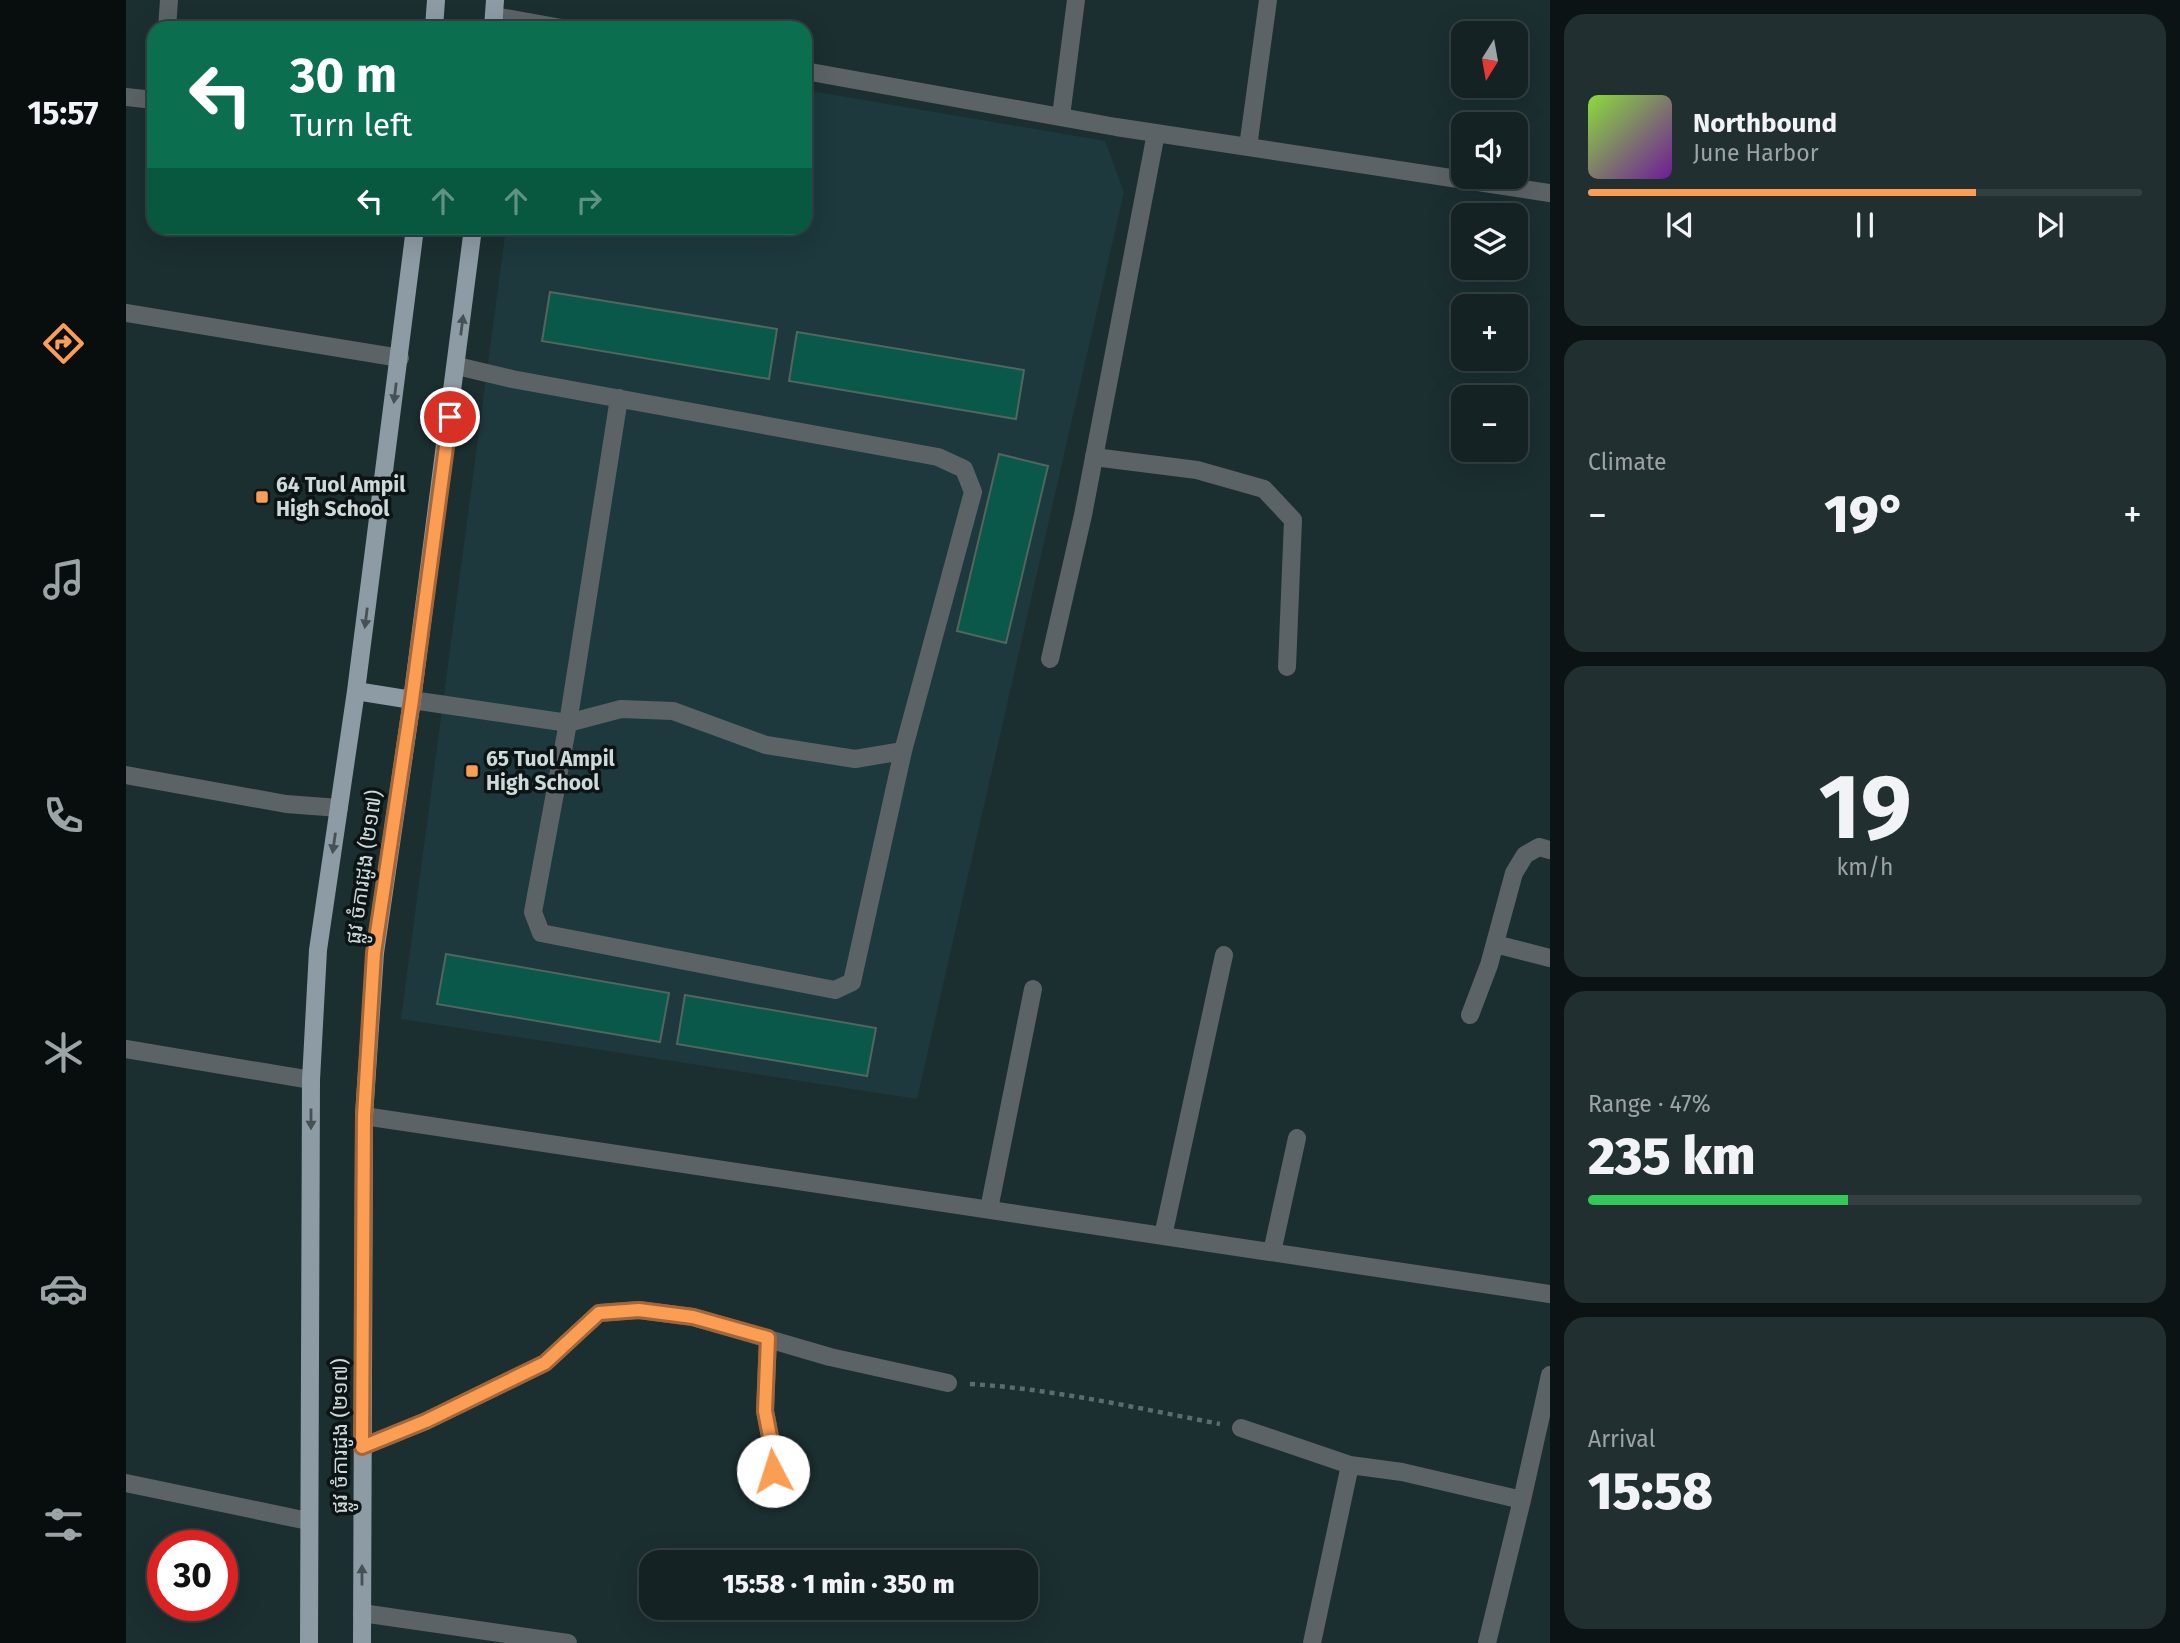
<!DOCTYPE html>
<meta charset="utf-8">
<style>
body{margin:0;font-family:"Fira Sans","Noto Sans Khmer",sans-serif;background:#212f31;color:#f1f3f6;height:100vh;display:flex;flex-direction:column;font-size:26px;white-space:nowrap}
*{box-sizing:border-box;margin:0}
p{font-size:23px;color:#9da4a6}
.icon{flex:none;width:38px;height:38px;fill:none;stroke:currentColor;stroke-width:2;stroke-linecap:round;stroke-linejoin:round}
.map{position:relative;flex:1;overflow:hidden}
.drawer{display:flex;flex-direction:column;gap:14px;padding:14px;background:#0b1314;width:630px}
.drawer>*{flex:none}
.banner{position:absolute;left:21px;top:21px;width:665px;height:214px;border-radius:21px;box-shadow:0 7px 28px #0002,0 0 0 2px #333f41;background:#0b6e4f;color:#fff;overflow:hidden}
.needle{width:46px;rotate:191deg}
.buttons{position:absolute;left:1325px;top:21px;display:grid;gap:14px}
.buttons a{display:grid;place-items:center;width:77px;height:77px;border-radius:14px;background:#142224;box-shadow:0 7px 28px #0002,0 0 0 2px #333f41;font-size:35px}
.speed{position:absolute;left:21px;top:1530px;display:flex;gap:14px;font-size:35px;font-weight:700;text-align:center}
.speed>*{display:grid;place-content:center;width:91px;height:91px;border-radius:50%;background:#142224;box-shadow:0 7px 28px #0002,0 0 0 2px #333f41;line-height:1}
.speed .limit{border:10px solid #d22;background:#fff;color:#111}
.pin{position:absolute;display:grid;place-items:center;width:60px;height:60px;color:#fff;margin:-30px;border:4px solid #fff;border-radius:50%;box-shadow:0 2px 7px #0007}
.me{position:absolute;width:77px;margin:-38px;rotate:355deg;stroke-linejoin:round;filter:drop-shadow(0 0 5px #0008)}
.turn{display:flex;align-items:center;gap:24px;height:147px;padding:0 28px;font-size:32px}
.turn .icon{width:91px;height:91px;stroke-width:2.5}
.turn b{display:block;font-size:49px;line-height:60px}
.lanes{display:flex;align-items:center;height:66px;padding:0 28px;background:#0003;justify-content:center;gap:35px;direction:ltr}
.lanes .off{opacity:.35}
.big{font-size:52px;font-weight:800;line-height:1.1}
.drawer .card{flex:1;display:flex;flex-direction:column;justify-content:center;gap:10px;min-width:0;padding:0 24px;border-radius:21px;background:#212f31}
.drawer .dial{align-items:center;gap:0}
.dial b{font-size:91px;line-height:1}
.song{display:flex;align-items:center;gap:21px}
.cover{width:84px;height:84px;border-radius:10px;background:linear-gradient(135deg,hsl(90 70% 55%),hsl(280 70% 35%))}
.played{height:7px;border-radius:4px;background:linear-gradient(90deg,#fc9d54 70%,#333f41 70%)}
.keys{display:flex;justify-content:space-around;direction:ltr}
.heat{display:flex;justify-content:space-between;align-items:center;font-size:38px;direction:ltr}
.charge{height:10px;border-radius:5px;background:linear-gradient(90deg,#34c759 47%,#333f41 0)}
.trip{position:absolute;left:513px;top:1550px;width:399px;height:70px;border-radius:21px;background:#142224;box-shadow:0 7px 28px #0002,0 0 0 2px #333f41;font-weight:800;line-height:70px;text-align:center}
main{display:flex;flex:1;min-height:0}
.dock{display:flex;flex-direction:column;width:126px;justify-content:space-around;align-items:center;background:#080e0e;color:#9da4a6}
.dock .icon{width:49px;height:49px}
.dock .active{color:#fc9d54}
.dock b{font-size:32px;color:#f1f3f6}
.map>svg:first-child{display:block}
.built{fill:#1d393d}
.building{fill:#09584a;stroke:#52655f;stroke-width:2}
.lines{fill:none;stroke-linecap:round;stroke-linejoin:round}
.path{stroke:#5b6c6d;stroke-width:4.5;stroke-dasharray:5 5;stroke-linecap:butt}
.service{stroke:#5c6367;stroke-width:18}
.minor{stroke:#5c6367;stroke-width:18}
.primary{stroke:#8d9ba4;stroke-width:18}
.oneway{fill:#465155}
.route-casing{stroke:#a46637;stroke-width:18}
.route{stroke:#fc9d54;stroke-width:12}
.poi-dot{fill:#fc9d54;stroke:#0c1415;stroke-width:2.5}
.labels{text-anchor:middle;stroke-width:7;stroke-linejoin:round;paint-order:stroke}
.poi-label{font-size:21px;font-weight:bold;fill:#ced9da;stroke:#0c1415;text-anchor:start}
.street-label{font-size:21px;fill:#ced9da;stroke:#0c1415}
</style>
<main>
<nav class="dock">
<b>15:57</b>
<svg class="icon active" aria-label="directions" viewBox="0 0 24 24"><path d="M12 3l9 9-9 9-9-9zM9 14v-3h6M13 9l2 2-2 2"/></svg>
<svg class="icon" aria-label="music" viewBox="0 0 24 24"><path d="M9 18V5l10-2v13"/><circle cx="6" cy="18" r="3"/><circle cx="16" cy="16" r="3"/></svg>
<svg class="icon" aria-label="phone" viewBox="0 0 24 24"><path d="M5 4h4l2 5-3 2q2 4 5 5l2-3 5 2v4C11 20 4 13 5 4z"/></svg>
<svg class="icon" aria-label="climate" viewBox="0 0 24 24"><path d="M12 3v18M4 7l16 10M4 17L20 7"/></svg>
<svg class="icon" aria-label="car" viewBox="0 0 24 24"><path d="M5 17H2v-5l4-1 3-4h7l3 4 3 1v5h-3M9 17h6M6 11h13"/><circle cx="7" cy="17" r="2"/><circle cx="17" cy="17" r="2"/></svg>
<svg class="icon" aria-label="filters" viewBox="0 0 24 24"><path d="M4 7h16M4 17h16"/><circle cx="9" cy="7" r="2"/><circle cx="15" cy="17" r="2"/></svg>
</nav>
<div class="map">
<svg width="1424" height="1643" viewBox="0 0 1424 1643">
<rect width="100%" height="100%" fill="#1b2e30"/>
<path class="built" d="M679,90L979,141L998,192L791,1099L275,1019L380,228H679Z"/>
<path class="building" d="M424,292L651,329L643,379L416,341Z
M671,332L898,370L890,419L663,381Z
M873,454L922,466L880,643L831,631Z
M320,954L543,993L534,1042L311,1004Z
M559,995L750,1028L741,1076L551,1044Z"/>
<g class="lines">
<path class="path" d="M844,1384C928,1389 1011,1408 1094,1424"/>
<path class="service" d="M41,28L43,0
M493,398L442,723L407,912L415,933L709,990L726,982L777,751
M968,457L1071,470L1138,489L1167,520L1161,667
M286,700L442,723L495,709L547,711L640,745L729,759L777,751L847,492L838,469L812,457L386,379L331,366
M0,775L160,804L213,808
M1369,944L1424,958
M1344,1015L1363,965L1388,873L1399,855L1413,847L1424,850
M0,1049L185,1080
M863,1209L907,989
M1146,1252L1171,1138
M0,1483L182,1521"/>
<path class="minor" d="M368,16L436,28
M679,71L990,127L1424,193
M0,97L28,100
M935,116L950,0
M1122,147L1142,0
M0,313L274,358
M924,659L957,515L1030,133
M238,1116L1424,1294
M1037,1236L1098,955
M642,1338L639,1411L647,1452V1490
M1115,1428L1224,1465L1276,1472L1396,1500
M236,1447L300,1421L419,1363L473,1313L513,1310L567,1317L704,1357L822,1383
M236,1613L442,1643
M1186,1643L1224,1465
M1361,1643L1396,1500L1424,1375"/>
<path class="primary" d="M308,28L310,0
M367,28L369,0
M230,691L286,700
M183,1643L185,1080L192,950L230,691L289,228
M236,1643L238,1116L249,953L286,700L347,228"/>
</g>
<defs><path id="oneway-solid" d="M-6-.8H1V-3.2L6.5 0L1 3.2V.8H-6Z" transform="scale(1.75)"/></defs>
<g class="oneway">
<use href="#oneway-solid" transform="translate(336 325) rotate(-83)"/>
<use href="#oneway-solid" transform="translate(269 393) rotate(97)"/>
<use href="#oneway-solid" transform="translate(240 618) rotate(97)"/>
<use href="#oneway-solid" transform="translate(208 843) rotate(98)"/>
<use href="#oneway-solid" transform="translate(185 1119) rotate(90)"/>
<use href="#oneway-solid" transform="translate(236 1575) rotate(-90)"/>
</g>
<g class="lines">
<defs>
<path id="route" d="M324,417L286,700L248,953L238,1116L236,1447L300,1421L419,1363L473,1313L513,1310L567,1317L642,1338L639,1411L647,1452V1471"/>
</defs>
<use href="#route" class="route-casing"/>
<use href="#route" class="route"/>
</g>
<g class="poi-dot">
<rect x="129" y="490" width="14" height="14" rx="3.5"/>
<rect x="339" y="764" width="14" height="14" rx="3.5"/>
</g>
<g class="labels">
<g class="poi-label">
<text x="150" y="492">64 Tuol Ampil<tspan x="150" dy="24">High School</tspan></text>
<text x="360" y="766">65 Tuol Ampil<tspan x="360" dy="24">High School</tspan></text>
</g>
<g class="street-label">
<text transform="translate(238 867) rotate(-82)" y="7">ផ្លូវ ចំការដូង (២១៧)</text>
<text transform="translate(214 1436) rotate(-90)" y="7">ផ្លូវ ចំការដូង (២១៧)</text>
</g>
</g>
</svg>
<div class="buttons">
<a><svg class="needle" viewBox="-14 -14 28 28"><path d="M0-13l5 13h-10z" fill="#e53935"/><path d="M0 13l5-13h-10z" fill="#9da4a6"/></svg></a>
<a><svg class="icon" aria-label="sound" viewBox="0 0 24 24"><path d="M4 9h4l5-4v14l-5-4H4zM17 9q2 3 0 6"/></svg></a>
<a><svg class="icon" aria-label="layers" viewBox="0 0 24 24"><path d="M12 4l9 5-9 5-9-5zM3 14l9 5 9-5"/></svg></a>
<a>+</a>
<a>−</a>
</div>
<div class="speed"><div class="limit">30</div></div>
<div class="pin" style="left:324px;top:417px;background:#d93025"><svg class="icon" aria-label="arrive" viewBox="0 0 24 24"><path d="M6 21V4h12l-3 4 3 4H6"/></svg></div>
<svg class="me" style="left:647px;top:1471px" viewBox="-20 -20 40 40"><circle r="19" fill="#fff"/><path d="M0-13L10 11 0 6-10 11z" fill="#fc9d54"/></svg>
<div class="trip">15:58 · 1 min · 350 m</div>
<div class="banner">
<div class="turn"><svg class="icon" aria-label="left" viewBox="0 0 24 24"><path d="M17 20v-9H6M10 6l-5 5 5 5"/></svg><div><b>30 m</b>Turn left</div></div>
<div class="lanes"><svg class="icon" aria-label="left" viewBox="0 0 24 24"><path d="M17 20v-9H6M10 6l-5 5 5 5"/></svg><svg class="icon off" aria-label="ahead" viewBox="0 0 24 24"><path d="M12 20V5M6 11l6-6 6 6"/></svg><svg class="icon off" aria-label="ahead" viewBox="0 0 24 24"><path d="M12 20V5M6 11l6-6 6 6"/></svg><svg class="icon off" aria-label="right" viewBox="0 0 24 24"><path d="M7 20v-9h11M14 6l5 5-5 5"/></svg></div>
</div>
</div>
<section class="drawer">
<div class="card">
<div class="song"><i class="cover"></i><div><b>Northbound</b><p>June Harbor</p></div></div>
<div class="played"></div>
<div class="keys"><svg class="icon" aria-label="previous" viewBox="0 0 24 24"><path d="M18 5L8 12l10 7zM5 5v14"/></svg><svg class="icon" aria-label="pause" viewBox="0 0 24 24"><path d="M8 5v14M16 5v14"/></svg><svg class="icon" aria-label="next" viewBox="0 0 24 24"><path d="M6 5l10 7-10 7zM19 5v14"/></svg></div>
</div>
<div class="card"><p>Climate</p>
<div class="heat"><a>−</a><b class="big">19°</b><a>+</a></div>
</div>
<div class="card dial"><b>19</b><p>km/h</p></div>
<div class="card"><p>Range · 47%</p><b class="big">235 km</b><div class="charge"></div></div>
<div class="card"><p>Arrival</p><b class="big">15:58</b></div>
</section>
</main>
